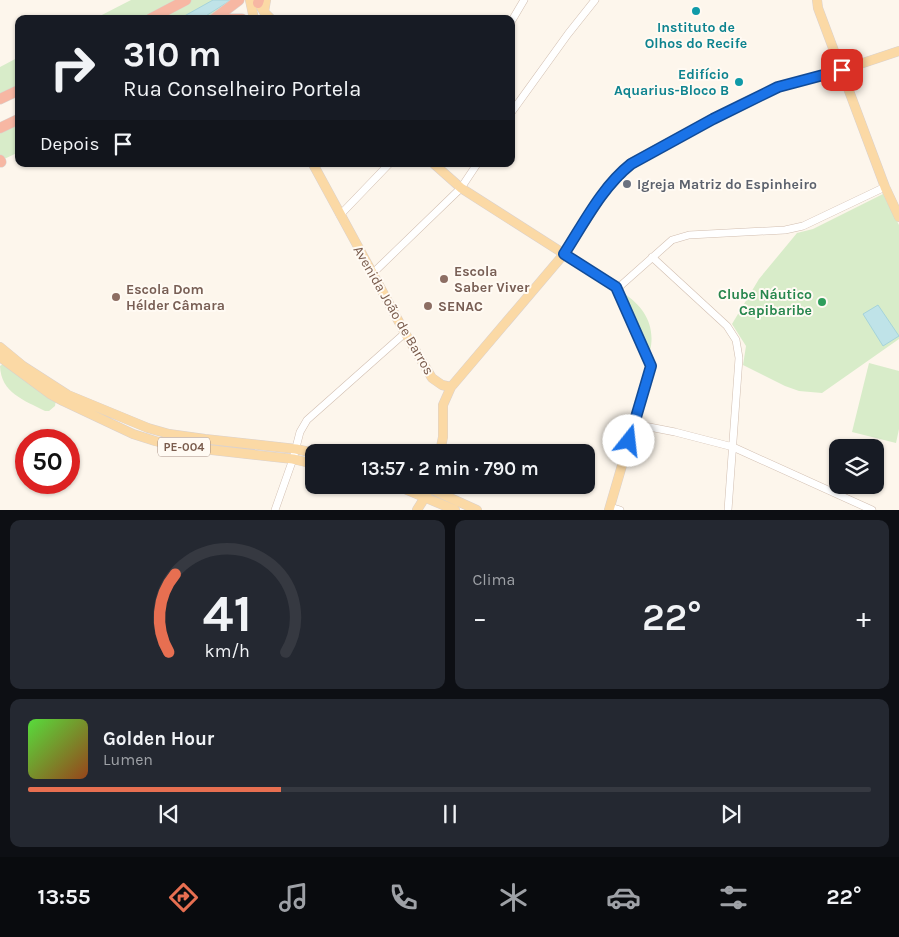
<!DOCTYPE html>
<html lang="pt">
<meta charset="utf-8">
<style>
body{margin:0;font-family:Karla,sans-serif;background:#242831;color:#f1f3f6;height:100vh;display:flex;flex-direction:column;font-size:19px;white-space:nowrap}
*{box-sizing:border-box;margin:0}
p{font-size:16px;color:#9ea1a6}
.icon{flex:none;width:28px;height:28px;fill:none;stroke:currentColor;stroke-width:2;stroke-linecap:round;stroke-linejoin:round}
.map{position:relative;height:510px;overflow:hidden}
.details{display:flex;flex-direction:column;gap:10px;padding:10px;background:#0d0f14;flex:1}
.details>*{flex:none}
.banner{position:absolute;left:15px;top:15px;width:500px;height:152px;border-radius:10px;box-shadow:0 1px 4px #0004;background:#171b24;color:#f1f3f6;overflow:hidden}
.buttons{position:absolute;left:829px;top:439px;display:grid;gap:10px}
.buttons a{display:grid;place-items:center;width:55px;height:55px;border-radius:10px;background:#171b24;box-shadow:0 1px 4px #0004;font-size:25px}
.speed{position:absolute;left:15px;top:429px;display:flex;gap:10px;font-size:25px;font-weight:700;text-align:center}
.speed>*{display:grid;place-content:center;width:65px;height:65px;border-radius:50%;background:#171b24;box-shadow:0 1px 4px #0004;line-height:1}
.speed .limit{border:8px solid #d22;background:#fff;color:#111}
.pin{position:absolute;display:grid;place-items:center;width:42px;height:42px;color:#fff;margin:-21px;border-radius:10px;box-shadow:0 2px 8px #0006}
.me{position:absolute;width:55px;margin:-28px;rotate:16deg;stroke-linejoin:round;filter:drop-shadow(0 0 4px #0008)}
.turn{display:flex;align-items:center;gap:18px;height:105px;padding:0 25px;font-size:22px}
.turn .icon{width:65px;height:65px;stroke-width:2.5}
.turn b{display:block;font-size:35px;line-height:42px}
.then{display:flex;align-items:center;height:48px;padding:0 25px;background:#0003;gap:10px;font-size:19px}
.big{font-size:38px;font-weight:600;line-height:1.1}
.details .widget{flex:1;display:flex;flex-direction:column;justify-content:center;gap:8px;min-width:0;padding:0 18px;border-radius:10px;background:#242831}
.details .dial{align-items:center;gap:0}
.dial svg{height:130px;overflow:visible;fill:none;stroke:#363941;stroke-width:7;stroke-linecap:round;text-anchor:middle}
.dial text{fill:#f1f3f6;stroke:none}
.song{display:flex;align-items:center;gap:15px}
.cover{width:60px;height:60px;border-radius:8px;background:linear-gradient(135deg,hsl(110 70% 55%),hsl(20 70% 35%))}
.played{height:5px;border-radius:2px;background:linear-gradient(90deg,#e76f51 30%,#363941 30%)}
.keys{display:flex;justify-content:space-around;direction:ltr}
.heat{display:flex;justify-content:space-between;align-items:center;font-size:28px;direction:ltr}
.details .tiles{flex:1;display:grid;gap:10px;grid-template-columns:1fr 1fr}
.widget:last-child{grid-column:span 2}
.trip{position:absolute;left:305px;top:444px;width:290px;height:50px;border-radius:10px;background:#171b24;box-shadow:0 1px 4px #0004;font-weight:600;line-height:50px;text-align:center}
.tabs{display:flex;height:80px;justify-content:space-around;align-items:center;background:#090b0e;color:#9ea1a6}
.tabs .icon{width:35px;height:35px}
.tabs .on{color:#e76f51}
.tabs b{font-size:22px;color:#f1f3f6}
.map>svg:first-child{display:block}
.green{fill:#d8ecc9}
.water{fill:#bfe3e8;stroke:#a5d3da}
.lines{fill:none;stroke-linecap:round;stroke-linejoin:round}
.minor-casing{stroke:#d1beb0;stroke-width:8}
.major-casing{stroke:#dad1cd;stroke-width:10}
.highway-casing{stroke:#dad1cd;stroke-width:11}
.minor{stroke:#fff;stroke-width:7}
.major{stroke:#fbd9a5;stroke-width:9}
.highway{stroke:#f7b7a3;stroke-width:10}
.route-casing{stroke:#114b97;stroke-width:12}
.route{stroke:#1a73e8;stroke-width:9}
.culture-dot{fill:#0f9aa8;stroke:#fffaf3;stroke-width:2}
.worship-dot{fill:#6b7280;stroke:#fffaf3;stroke-width:2}
.education-dot{fill:#8d6e63;stroke:#fffaf3;stroke-width:2}
.leisure-dot{fill:#2e9e5b;stroke:#fffaf3;stroke-width:2}
.labels{text-anchor:middle;stroke-width:4;stroke-linejoin:round;paint-order:stroke}
.shield{fill:#fffaf3;stroke:#a28b7f;stroke-width:1}
.shield-label{font-size:12px;font-weight:bold;fill:#7a5c4d}
.culture-label{font-size:14px;font-weight:bold;fill:#0d838f;stroke:#fffaf3}
.worship-label{font-size:14px;font-weight:bold;fill:#5b616d;stroke:#fffaf3;text-anchor:start}
.education-label{font-size:14px;font-weight:bold;fill:#785e54;stroke:#fffaf3;text-anchor:start}
.leisure-label{font-size:14px;font-weight:bold;fill:#27864d;stroke:#fffaf3;text-anchor:end}
.street-label{font-size:14px;fill:#7a5c4d;stroke:#fffaf3}
</style>
<div class="map">
<svg width="899" height="510" viewBox="0 0 899 510">
<rect width="100%" height="100%" fill="#fdf6ec"/>
<path class="green" d="M131,0H238L217,19H94Z
M19,57V90L0,99V67Z
M19,119V152L0,161V128Z
M883,194L899,225V339L822,393L799,391L785,386L743,365L746,346L732,324L759,279L797,233L813,229Z
M623,293C644,306 656,326 650,351L649,352Z
M869,363L899,371V429L896,443L852,432Z
M3,364L56,400L55,406L49,411H45C24,400 1,393 0,366Z"/>
<path class="water" d="M213,0H231L201,19H179Z
M878,305L899,336L883,346L863,314Z"/>
<g class="lines">
<defs>
<path id="minor" d="M511,22L524,0
M511,113L568,34L595,0
M340,215L389,164
M652,257L727,326L736,340L739,358L728,510
M372,274L461,188L477,164
M618,288L672,240L689,235L785,230L803,226L885,187
M634,424L675,432L733,447L872,510
M610,507L620,510
M275,510L293,459L300,432L307,420L405,333"/>
<path id="major" d="M250,0L254,19
M257,0L264,12L271,19
M817,0L818,8L885,187L899,217
M264,12L266,0
M313,164L405,333L432,378L442,385L451,387
M434,164L461,188L616,287L651,366L609,510
M0,347L23,366L68,395L148,428L169,434L205,439L296,449L314,453
M0,357L50,394L63,401L133,434L155,441L176,446L293,459L314,464
M440,452L443,437V405L451,387L564,254L607,188L620,173L631,163L713,119L777,87L842,70L899,51
M395,485L455,510
M422,485L477,510
M417,510L427,494"/>
<path id="highway" d="M258,3L259,0
M150,19L186,0
M214,19L239,0
M228,19H242
M0,99L19,90
M0,128L19,119
M0,160L1,162"/>
</defs>
<use href="#minor" class="minor-casing"/>
<use href="#major" class="major-casing"/>
<use href="#highway" class="highway-casing"/>
<use href="#minor" class="minor"/>
<use href="#major" class="major"/>
<use href="#highway" class="highway"/>
</g>
<g class="lines">
<defs>
<path id="route" d="M629,441L651,366L616,287L564,254C584,223 602,187 631,164L713,119L778,87L842,70"/>
</defs>
<use href="#route" class="route-casing"/>
<use href="#route" class="route"/>
</g>
<g class="culture-dot">
<circle cx="696" cy="11" r="5"/>
<circle cx="739" cy="82" r="5"/>
</g>
<circle class="worship-dot" cx="627" cy="184" r="5"/>
<g class="education-dot">
<circle cx="444" cy="279" r="5"/>
<circle cx="116" cy="297" r="5"/>
<circle cx="428" cy="306" r="5"/>
</g>
<circle class="leisure-dot" cx="822" cy="302" r="5"/>
<g class="labels">
<rect class="shield" x="158" y="437.5" width="52" height="19" rx="4"/>
<g class="shield-label">
<text x="184" y="451">PE-004</text>
</g>
<g class="culture-label">
<text x="696" y="32">Instituto de<tspan x="696" dy="16">Olhos do Recife</tspan></text>
<text x="729" y="79" text-anchor="end">Edifício<tspan x="729" dy="16">Aquarius-Bloco B</tspan></text>
</g>
<g class="worship-label">
<text x="637" y="189">Igreja Matriz do Espinheiro</text>
</g>
<g class="education-label">
<text x="454" y="276">Escola<tspan x="454" dy="16">Saber Viver</tspan></text>
<text x="126" y="294">Escola Dom<tspan x="126" dy="16">Hélder Câmara</tspan></text>
<text x="438" y="311">SENAC</text>
</g>
<g class="leisure-label">
<text x="812" y="299">Clube Náutico<tspan x="812" dy="16">Capibaribe</tspan></text>
</g>
<g class="street-label">
<text transform="translate(394 310) rotate(60)" y="5">Avenida João de Barros</text>
</g>
</g>
</svg>
<div class="buttons">
<a><svg class="icon" aria-label="layers" viewBox="0 0 24 24"><path d="M12 4l9 5-9 5-9-5zM3 14l9 5 9-5"/></svg></a>
</div>
<div class="speed"><div class="limit">50</div></div>
<div class="pin" style="left:842px;top:70px;background:#d93025"><svg class="icon" aria-label="arrive" viewBox="0 0 24 24"><path d="M6 21V4h12l-3 4 3 4H6"/></svg></div>
<svg class="me" style="left:629px;top:441px" viewBox="-20 -20 40 40"><circle r="19" fill="#fff"/><path d="M0-13L10 11 0 6-10 11z" fill="#1a73e8"/></svg>
<div class="trip">13:57 · 2 min · 790 m</div>
<div class="banner">
<div class="turn"><svg class="icon" aria-label="right" viewBox="0 0 24 24"><path d="M7 20v-9h11M14 6l5 5-5 5"/></svg><div><b>310 m</b>Rua Conselheiro Portela</div></div>
<div class="then">Depois<svg class="icon" aria-label="arrive" viewBox="0 0 24 24"><path d="M6 21V4h12l-3 4 3 4H6"/></svg></div>
</div>
</div>
<section class="details">
<div class="tiles">
<div class="widget dial"><svg viewBox="0 0 100 80">
<path d="M14 69A42 42 0 1 1 86 69"/>
<path d="M14 69A42 42 0 0 1 18 21" stroke="#e76f51"/>
<text x="50" y="56" font-size="32" font-weight="700">41</text>
<text x="50" y="72" font-size="11">km/h</text>
</svg></div>
<div class="widget"><p>Clima</p>
<div class="heat"><a>−</a><b class="big">22°</b><a>+</a></div>
</div>
<div class="widget">
<div class="song"><i class="cover"></i><div><b>Golden Hour</b><p>Lumen</p></div></div>
<div class="played"></div>
<div class="keys"><svg class="icon" aria-label="previous" viewBox="0 0 24 24"><path d="M18 5L8 12l10 7zM5 5v14"/></svg><svg class="icon" aria-label="pause" viewBox="0 0 24 24"><path d="M8 5v14M16 5v14"/></svg><svg class="icon" aria-label="next" viewBox="0 0 24 24"><path d="M6 5l10 7-10 7zM19 5v14"/></svg></div>
</div>
</div>
</section>
<nav class="tabs">
<b>13:55</b>
<svg class="icon on" aria-label="directions" viewBox="0 0 24 24"><path d="M12 3l9 9-9 9-9-9zM9 14v-3h6M13 9l2 2-2 2"/></svg>
<svg class="icon" aria-label="music" viewBox="0 0 24 24"><path d="M9 18V5l10-2v13"/><circle cx="6" cy="18" r="3"/><circle cx="16" cy="16" r="3"/></svg>
<svg class="icon" aria-label="phone" viewBox="0 0 24 24"><path d="M5 4h4l2 5-3 2q2 4 5 5l2-3 5 2v4C11 20 4 13 5 4z"/></svg>
<svg class="icon" aria-label="climate" viewBox="0 0 24 24"><path d="M12 3v18M4 7l16 10M4 17L20 7"/></svg>
<svg class="icon" aria-label="car" viewBox="0 0 24 24"><path d="M5 17H2v-5l4-1 3-4h7l3 4 3 1v5h-3M9 17h6M6 11h13"/><circle cx="7" cy="17" r="2"/><circle cx="17" cy="17" r="2"/></svg>
<svg class="icon" aria-label="filters" viewBox="0 0 24 24"><path d="M4 7h16M4 17h16"/><circle cx="9" cy="7" r="2"/><circle cx="15" cy="17" r="2"/></svg>
<b>22°</b>
</nav>
